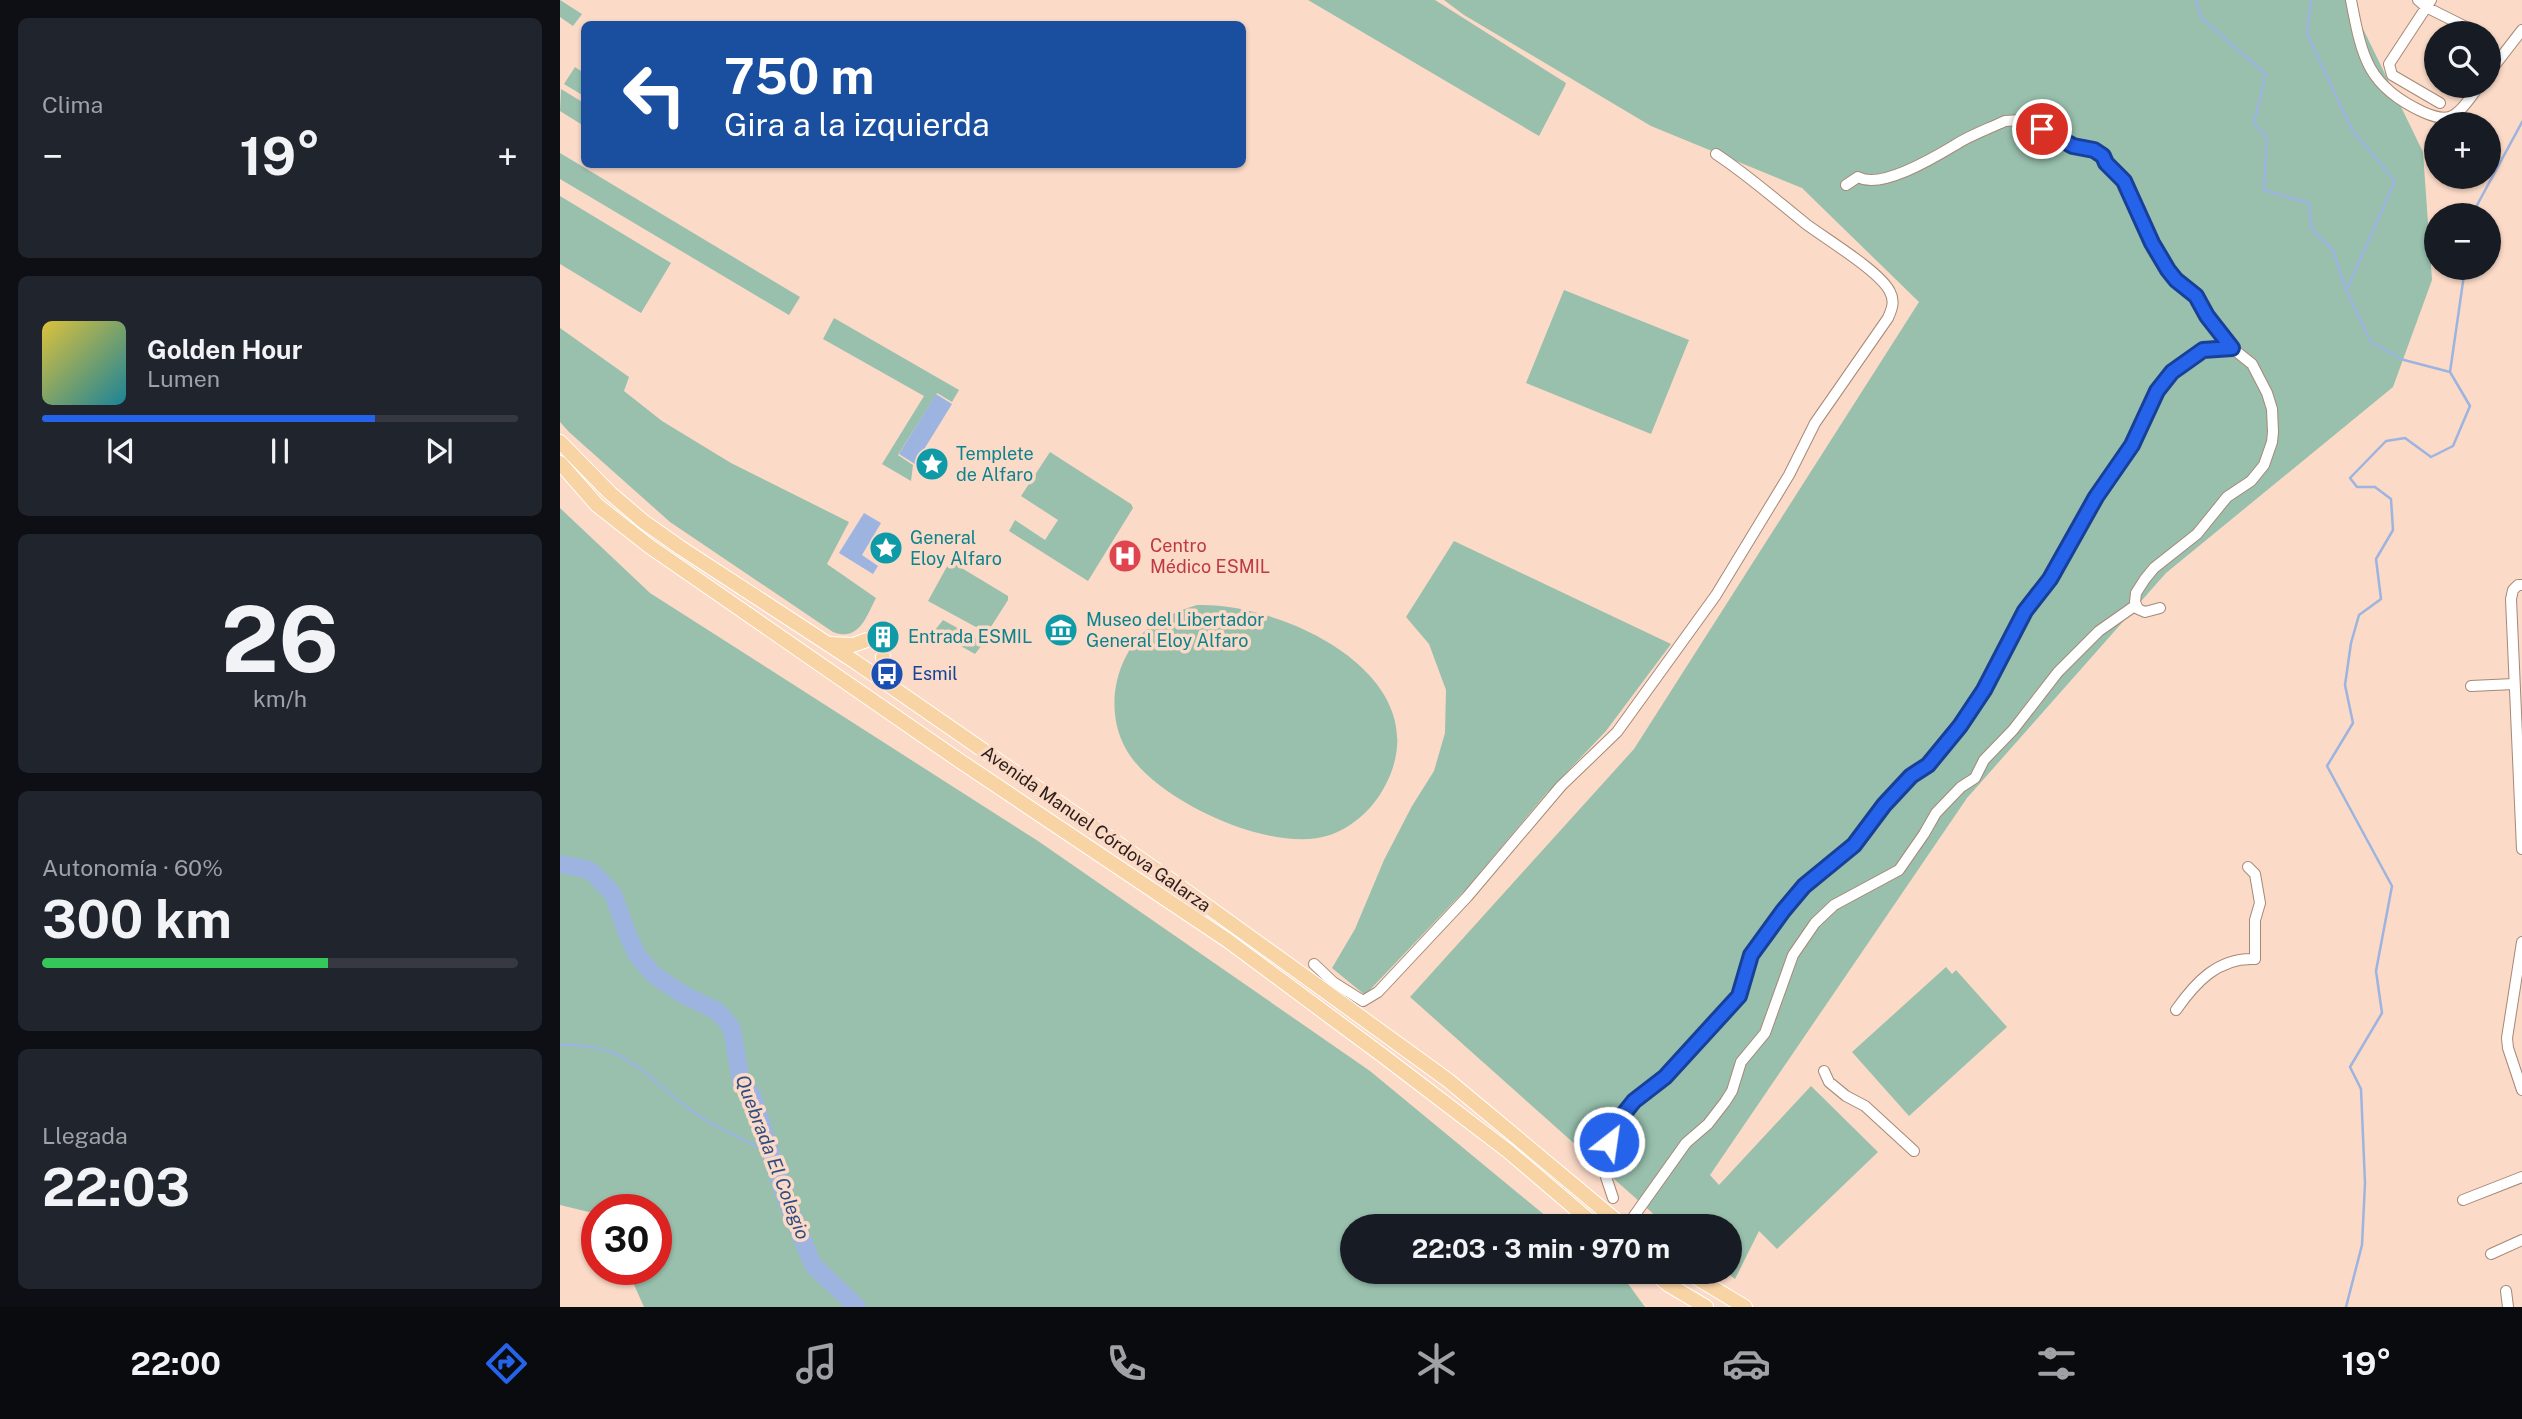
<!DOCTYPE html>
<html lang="es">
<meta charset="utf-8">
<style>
body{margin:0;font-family:"Public Sans",sans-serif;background:#20242c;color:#f1f3f6;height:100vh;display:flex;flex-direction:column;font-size:26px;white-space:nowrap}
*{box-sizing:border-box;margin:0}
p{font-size:23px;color:#9ea1a6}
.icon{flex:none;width:38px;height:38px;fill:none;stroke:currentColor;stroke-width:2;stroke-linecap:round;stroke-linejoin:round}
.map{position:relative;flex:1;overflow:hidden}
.panel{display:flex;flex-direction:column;gap:18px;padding:18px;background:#0d0f14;width:560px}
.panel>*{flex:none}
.guide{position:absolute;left:21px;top:21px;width:665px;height:147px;border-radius:10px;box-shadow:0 2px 5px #0004;background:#1a4fa0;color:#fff;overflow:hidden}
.controls{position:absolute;left:1864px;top:21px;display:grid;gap:14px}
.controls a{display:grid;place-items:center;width:77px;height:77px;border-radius:50%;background:#171b24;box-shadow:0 2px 5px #0004;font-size:35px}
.speed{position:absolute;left:21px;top:1194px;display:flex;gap:14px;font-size:35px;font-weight:700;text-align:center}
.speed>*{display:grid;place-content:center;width:91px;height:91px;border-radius:50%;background:#171b24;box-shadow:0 2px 5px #0004;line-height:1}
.speed .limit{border:10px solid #d22;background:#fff;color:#111}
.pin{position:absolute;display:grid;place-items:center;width:60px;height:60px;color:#fff;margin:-30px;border:4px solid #fff;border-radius:50%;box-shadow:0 2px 7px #0007}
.me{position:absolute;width:77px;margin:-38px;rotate:30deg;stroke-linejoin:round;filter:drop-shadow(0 0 5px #0008)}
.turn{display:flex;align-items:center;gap:24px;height:147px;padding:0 28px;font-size:32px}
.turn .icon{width:91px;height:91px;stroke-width:2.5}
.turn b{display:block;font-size:49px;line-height:60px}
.big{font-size:52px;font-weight:700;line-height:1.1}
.panel .card{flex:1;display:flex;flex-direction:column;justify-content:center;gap:10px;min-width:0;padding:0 24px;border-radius:10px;background:#20242c}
.panel .dial{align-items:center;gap:0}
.dial b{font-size:91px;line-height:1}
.song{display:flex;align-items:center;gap:21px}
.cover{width:84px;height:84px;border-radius:10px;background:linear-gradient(135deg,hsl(50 70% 55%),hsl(190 70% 35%))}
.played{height:7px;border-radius:4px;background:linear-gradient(90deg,#2563eb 70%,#363941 70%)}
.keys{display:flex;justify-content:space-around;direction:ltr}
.heat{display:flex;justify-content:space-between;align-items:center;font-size:38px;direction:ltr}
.charge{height:10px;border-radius:5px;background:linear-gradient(90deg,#34c759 60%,#363941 0)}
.trip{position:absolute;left:780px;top:1214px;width:402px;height:70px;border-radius:35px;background:#171b24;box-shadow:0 2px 5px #0004;font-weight:700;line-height:70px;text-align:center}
.menu{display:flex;height:112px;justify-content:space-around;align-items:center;background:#090b0e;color:#9ea1a6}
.menu .icon{width:49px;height:49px}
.menu .on{color:#2563eb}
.menu b{font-size:32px;color:#f1f3f6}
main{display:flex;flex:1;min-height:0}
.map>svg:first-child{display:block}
.green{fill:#98c0ad}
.water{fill:#9cb4df}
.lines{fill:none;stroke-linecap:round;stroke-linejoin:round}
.stream{stroke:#9cb4df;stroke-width:2.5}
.river{stroke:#9cb4df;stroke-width:18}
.minor-casing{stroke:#a68876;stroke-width:12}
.major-casing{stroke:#fff;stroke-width:16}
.minor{stroke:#fff;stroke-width:10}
.major{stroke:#f8d3a3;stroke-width:14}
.route-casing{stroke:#184099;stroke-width:18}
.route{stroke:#2563eb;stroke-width:12}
.labels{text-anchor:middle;stroke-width:7;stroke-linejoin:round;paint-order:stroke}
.culture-label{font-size:18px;fill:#0d838f;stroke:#fbdac7;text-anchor:start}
.health-label{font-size:18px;fill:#be3a42;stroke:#fbdac7;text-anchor:start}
.transit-label{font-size:18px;fill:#164399;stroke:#fbdac7;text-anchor:start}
.street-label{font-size:18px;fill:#2c2019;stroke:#fbdac7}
.water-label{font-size:19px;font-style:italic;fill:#2f4c82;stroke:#fbdac7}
</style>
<main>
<section class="panel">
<div class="card"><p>Clima</p>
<div class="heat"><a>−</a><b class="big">19°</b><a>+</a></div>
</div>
<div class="card">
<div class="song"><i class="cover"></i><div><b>Golden Hour</b><p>Lumen</p></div></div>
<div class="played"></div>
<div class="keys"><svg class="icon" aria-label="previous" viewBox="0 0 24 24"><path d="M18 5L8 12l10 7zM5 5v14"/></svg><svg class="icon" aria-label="pause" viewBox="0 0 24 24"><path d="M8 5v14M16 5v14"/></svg><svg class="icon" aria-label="next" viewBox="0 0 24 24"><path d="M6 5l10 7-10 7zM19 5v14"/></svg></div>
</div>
<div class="card dial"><b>26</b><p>km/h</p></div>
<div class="card"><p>Autonomía · 60%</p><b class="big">300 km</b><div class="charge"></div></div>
<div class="card"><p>Llegada</p><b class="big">22:03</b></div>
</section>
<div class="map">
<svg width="1962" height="1307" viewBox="0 0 1962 1307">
<rect width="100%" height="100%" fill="#fbdac7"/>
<path class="green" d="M0,0L22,14L13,26L0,17Z
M748,0H875L1006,83L1005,86L979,136Z
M884,0H1789L1863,152L1872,280L1833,387L1606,573L1407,798L1150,1175L1159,1185L1251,1086L1318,1152L1217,1249L1199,1231L1175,1279L1166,1272H1171V1227H1108L850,997L1074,749L1359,302L1242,188L1091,126L904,15Z
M15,67L24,73V96L4,84Z
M1,89L24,103V126L0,111Z
M0,153L240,297L229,315L0,179Z
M0,196L111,263L81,313L0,264Z
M1004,290L1129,340L1091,434L966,383Z
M274,318L399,390L392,402L377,393L338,455L353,465L351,481L322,464L364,396L263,339Z
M0,328L69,377L64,391L102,421L171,463L289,522L267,564L316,598C306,617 299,642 273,632L110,522L9,432L0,422Z
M490,452L571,504L573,508L528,581L449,531L455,520L485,540L498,520L461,496Z
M0,508L90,593L478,841L810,1071L999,1227H793V1272H1053L1069,1285L1085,1307H84L67,1269H96V1209H37V1214L0,1205Z
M894,541L1111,644L1046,731L985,795L907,888L805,995L772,968L795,929L824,860L852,806L874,771L885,733L886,690L869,644L846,617Z
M390,561L448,596V600L427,633L368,601Z
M637,605C722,602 879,675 827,782C815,807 795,826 770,835C713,854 605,804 571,757C544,720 551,663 585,631C599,618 618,611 637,605Z
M383,620L421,641L422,645L415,654L377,633L375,630Z
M1386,967L1392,974L1396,970L1447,1027L1349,1116L1292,1052Z"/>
<path class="water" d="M376,394L392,404L355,464L339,454Z
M304,513L321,523L302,555L318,566L313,574L279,553Z"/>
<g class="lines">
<path class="stream" d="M1636,0L1641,18L1706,74L1694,123L1707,138L1704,190L1749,203L1752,230L1773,250L1786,290L1811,342L1844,360L1890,372
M1751,0L1747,34L1792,130L1835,181L1787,289
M1915,215L1916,207L1962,122
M0,1045C73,1042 88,1083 141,1117C163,1131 187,1141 210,1153
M1786,1307L1802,1245L1805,1183L1801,1089L1790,1067L1822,1013L1816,971L1832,886L1767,766L1793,723L1785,685L1791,643L1799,615L1821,599L1816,559L1833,530L1831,499L1815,487H1797L1790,478L1826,441L1845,438L1871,457L1893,446L1910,406L1890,372L1905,268"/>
<path class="river" d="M0,864L26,869L34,874L53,894L67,933L77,955L94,975L124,995L157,1011L165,1020L172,1029L181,1082L192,1095L225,1197L253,1265L297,1307"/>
<defs>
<path id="minor" d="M1791,0C1802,57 1807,86 1863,112C1872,116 1885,121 1894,115C1904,109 1912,95 1919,86
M1858,0L1866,7L1918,33
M1871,0L1829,64L1832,75L1880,103
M1928,74L1962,30
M1286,185L1298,177C1321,190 1375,157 1395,145C1410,135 1428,129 1445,121L1462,120L1513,146L1534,151L1543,156L1546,163L1564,181L1592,243L1608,270L1616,280L1637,296L1647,316L1672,348L1692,364L1707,393L1712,409L1713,432L1712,442L1704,465L1691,481L1667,497L1637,534L1594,568L1585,579L1576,593L1575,602L1578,609L1585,612L1600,608
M1962,585H1958L1953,590L1951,599L1962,849
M1911,686L1954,684
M1962,942L1947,1038L1948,1048L1962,1090
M754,964L773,982L803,1001L818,992L907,897L1001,786L1057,732L1156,595L1229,475L1255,423L1328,318C1332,309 1335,301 1330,292C1321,272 1266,239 1246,224C1216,200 1188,175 1156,154
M1616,1010C1635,983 1658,957 1695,959V920L1700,903L1695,874L1688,867
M1264,1071L1269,1082L1286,1096L1305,1106L1354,1151
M1053,1198L1046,1177L1049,1142L1053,1126L1074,1101L1105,1077L1179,996L1191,955L1212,925L1244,886L1294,845L1324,805L1351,776L1368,765L1400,726L1424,690L1465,611L1490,579L1536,497L1572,445L1597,391L1612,372L1643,350L1672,348
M1903,1200L1962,1177
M1074,1216L1126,1143L1148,1124L1165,1102L1172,1091L1181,1062L1205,1033L1233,955L1255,923L1274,905L1339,870L1364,834L1376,813L1401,787L1415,778L1424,760L1453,730L1498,672L1539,631L1576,605
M1931,1254L1962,1240
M1946,1291L1948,1307"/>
<path id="major" d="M0,442L50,493L84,522L121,548L294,661L615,883L754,983L889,1081L1064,1227
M0,463L37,505L89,546L397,759L667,940L822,1055L948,1151L1037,1227
M270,644L293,645L307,640
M323,657L326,679L330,686
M1093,1272L1109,1285L1146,1307
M1127,1272L1185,1307"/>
</defs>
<use href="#minor" class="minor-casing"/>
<use href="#major" class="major-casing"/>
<use href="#minor" class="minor"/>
<use href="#major" class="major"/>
</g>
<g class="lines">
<defs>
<path id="route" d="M1049,1142L1054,1126L1074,1101L1105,1077L1179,996L1191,955L1223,911L1244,886L1294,845L1324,805L1351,776L1368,765L1400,726L1424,690L1465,611L1490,579L1536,497L1572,445L1597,391L1612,372L1643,350L1672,348L1647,316L1636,296L1616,280L1608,270L1592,243L1564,181L1546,163L1543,156L1534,150L1513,146L1482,129"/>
</defs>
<use href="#route" class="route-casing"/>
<use href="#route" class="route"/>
</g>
<defs>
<symbol id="sight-disc" viewBox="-11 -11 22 22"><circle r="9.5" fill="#0f9aa8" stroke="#fbdac7"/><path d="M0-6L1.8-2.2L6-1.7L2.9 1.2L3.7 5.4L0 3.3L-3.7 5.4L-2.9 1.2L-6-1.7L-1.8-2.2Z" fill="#fff"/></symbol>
<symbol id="hospital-disc" viewBox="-11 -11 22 22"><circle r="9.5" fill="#e0444e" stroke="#fbdac7"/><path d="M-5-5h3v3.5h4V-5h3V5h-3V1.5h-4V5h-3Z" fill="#fff"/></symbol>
<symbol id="museum-disc" viewBox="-11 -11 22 22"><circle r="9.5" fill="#0f9aa8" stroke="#fbdac7"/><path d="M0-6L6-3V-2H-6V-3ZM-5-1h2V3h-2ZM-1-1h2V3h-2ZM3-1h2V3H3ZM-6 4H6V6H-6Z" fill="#fff"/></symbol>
<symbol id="building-disc" viewBox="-11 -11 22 22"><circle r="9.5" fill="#0f9aa8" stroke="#fbdac7"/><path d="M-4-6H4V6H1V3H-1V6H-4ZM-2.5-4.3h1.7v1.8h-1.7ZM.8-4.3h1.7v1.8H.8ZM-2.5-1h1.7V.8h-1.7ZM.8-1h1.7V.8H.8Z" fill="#fff"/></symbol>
<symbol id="bus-disc" viewBox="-11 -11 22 22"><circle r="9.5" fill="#1a4fb4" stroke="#fbdac7"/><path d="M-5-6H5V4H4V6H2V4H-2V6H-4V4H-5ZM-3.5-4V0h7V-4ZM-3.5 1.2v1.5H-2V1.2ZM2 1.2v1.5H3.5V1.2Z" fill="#fff"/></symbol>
</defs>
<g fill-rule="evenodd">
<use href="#sight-disc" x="353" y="445" width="38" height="38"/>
<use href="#sight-disc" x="307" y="529" width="38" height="38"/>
<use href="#hospital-disc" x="546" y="537" width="38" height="38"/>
<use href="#museum-disc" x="482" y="611" width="38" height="38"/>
<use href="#building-disc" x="304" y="618" width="38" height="38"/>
<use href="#bus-disc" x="308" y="655" width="38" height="38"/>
</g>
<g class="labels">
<g class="culture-label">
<text x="396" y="460">Templete<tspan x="396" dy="21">de Alfaro</tspan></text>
<text x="350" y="544">General<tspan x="350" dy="21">Eloy Alfaro</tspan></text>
<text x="526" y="626">Museo del Libertador<tspan x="526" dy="21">General Eloy Alfaro</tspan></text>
<text x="348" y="643">Entrada ESMIL</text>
</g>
<g class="health-label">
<text x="590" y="552">Centro<tspan x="590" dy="21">Médico ESMIL</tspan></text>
</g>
<g class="transit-label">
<text x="352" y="680">Esmil</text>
</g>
<g class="street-label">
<text transform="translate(536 829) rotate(35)" y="6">Avenida Manuel Córdova Galarza</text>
</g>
<g class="water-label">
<text transform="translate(213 1157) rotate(69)" y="7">Quebrada El Colegio</text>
</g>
</g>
</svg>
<div class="controls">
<a><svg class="icon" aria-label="search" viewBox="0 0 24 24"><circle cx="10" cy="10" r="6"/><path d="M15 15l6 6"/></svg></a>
<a>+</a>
<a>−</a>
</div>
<div class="speed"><div class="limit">30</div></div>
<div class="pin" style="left:1482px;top:129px;background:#d93025"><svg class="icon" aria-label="arrive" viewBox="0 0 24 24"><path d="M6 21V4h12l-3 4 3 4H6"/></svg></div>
<svg class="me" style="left:1049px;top:1142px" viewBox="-20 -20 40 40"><circle r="17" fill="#2563eb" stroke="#fff" stroke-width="3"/><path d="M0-11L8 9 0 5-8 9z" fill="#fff"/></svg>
<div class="trip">22:03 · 3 min · 970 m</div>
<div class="guide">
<div class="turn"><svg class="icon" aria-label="left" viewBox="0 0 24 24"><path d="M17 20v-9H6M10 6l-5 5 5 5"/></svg><div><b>750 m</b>Gira a la izquierda</div></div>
</div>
</div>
</main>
<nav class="menu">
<b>22:00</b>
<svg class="icon on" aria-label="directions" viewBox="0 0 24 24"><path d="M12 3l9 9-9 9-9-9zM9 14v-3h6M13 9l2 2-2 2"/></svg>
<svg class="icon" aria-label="music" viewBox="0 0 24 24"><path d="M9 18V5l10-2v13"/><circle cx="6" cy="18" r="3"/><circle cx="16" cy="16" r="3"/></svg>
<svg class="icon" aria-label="phone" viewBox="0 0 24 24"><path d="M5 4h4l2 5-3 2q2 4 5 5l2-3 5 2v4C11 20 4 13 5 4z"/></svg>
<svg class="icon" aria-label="climate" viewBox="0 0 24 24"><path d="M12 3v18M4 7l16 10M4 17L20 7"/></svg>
<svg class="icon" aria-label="car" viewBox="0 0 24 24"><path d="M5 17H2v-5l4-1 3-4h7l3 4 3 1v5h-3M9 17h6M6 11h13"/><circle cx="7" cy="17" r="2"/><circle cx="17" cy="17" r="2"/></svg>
<svg class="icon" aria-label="filters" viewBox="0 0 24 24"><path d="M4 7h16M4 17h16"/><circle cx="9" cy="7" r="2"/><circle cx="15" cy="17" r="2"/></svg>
<b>19°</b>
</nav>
